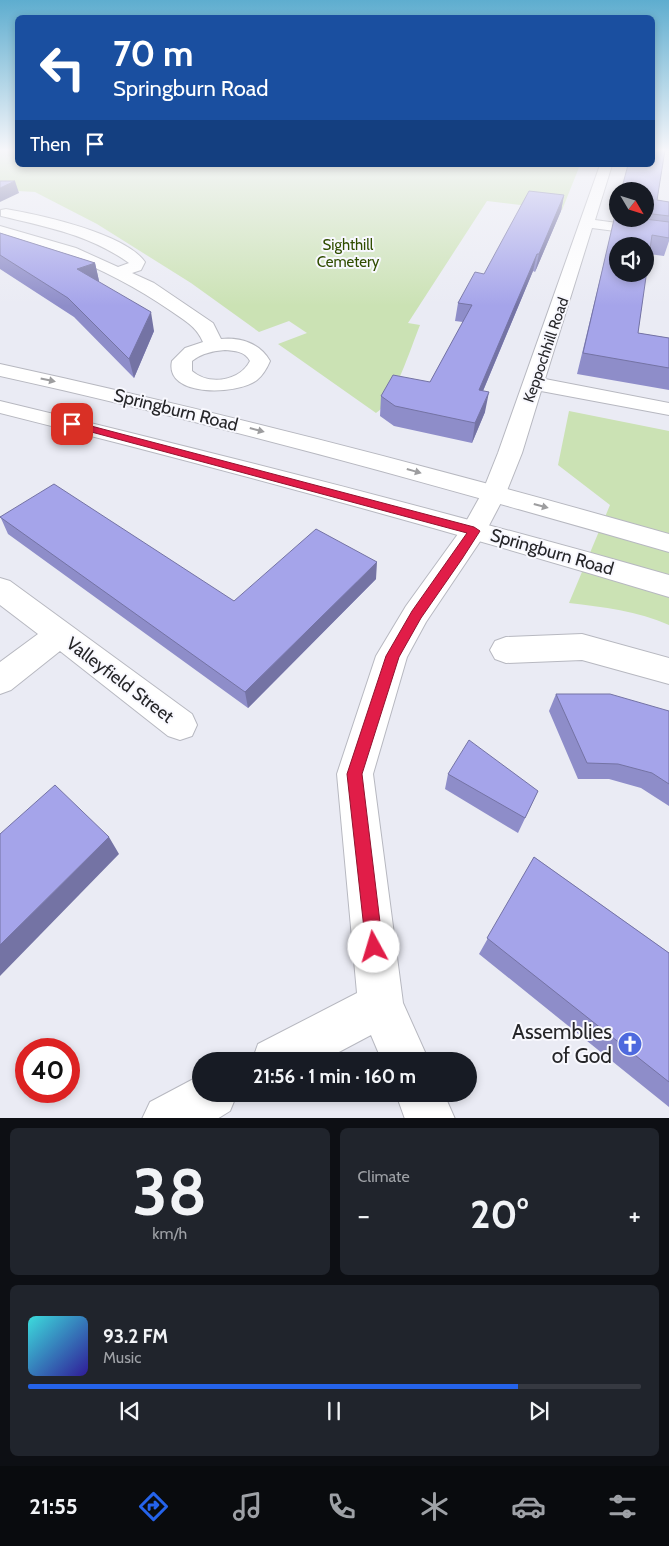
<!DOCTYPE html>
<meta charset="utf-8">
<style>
body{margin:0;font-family:Cabin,sans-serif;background:#20242c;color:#f1f3f6;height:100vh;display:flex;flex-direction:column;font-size:19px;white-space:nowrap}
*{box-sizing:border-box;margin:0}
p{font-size:16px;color:#9ea1a6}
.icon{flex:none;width:28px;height:28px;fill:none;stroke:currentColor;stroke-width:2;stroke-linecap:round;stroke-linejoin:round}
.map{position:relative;height:1118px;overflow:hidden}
.side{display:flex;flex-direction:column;gap:10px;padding:10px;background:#0d0f14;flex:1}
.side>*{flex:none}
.top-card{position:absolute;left:15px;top:15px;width:640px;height:152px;border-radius:8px;box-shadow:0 2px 8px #0003;background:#1a4fa0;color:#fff;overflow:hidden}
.needle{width:32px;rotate:128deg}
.buttons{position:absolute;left:609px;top:182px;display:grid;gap:10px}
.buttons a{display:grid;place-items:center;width:45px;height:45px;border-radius:50%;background:#171b24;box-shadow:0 2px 8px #0003;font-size:25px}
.speed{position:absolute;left:15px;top:1038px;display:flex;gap:10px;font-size:25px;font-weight:700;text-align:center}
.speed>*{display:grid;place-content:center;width:65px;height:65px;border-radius:50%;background:#171b24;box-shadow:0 2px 8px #0003;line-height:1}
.speed .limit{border:8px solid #d22;background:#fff;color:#111}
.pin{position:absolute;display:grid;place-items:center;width:42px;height:42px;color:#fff;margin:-21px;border-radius:10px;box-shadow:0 2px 8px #0006}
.me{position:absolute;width:55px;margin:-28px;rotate:354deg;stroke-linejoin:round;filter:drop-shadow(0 0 4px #0008)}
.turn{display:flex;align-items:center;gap:18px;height:105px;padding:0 15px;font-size:22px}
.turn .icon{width:65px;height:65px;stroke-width:2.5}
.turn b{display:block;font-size:35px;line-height:42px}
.then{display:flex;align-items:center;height:48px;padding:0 15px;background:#0003;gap:10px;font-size:19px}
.big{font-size:38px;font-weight:700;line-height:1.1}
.side .tile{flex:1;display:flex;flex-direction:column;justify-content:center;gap:8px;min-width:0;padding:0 18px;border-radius:8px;background:#20242c}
.side .dial{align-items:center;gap:0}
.dial b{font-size:65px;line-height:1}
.song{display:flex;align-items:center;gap:15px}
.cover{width:60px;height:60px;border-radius:8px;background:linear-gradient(135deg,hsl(180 70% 55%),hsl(250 70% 35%))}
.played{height:5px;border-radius:2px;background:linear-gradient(90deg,#2563eb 80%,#363941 80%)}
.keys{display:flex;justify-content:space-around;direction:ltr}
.heat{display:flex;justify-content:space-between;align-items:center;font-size:28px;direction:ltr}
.side .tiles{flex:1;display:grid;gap:10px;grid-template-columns:1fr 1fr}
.tile:last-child{grid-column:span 2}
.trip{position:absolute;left:192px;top:1052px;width:285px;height:50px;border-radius:25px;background:#171b24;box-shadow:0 2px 8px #0003;font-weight:700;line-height:50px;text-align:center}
.dock{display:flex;height:80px;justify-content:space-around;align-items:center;background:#090b0e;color:#9ea1a6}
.dock .icon{width:35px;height:35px}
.dock .on{color:#2563eb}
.dock b{font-size:22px;color:#f1f3f6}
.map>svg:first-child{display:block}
.green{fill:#cbe2b4}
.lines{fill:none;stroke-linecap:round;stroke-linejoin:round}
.minor-casing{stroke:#b7b8c0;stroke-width:2}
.major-casing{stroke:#b7b8c0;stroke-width:2}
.minor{fill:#fff;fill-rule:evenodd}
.major{fill:#fff;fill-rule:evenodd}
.wall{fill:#8e8dc9}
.shaded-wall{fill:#7473a4}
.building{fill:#a5a4ea;stroke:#7473a4;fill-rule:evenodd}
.oneway{fill:#9d9d9f}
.route{fill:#e11d48;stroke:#92132f}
.labels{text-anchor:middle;stroke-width:4;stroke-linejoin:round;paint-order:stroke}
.far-park-label{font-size:15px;fill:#304d00;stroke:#f8f8fe}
.far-street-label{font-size:15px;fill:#262629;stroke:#f8f8fe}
.street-label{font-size:18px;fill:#262629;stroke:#f8f8fe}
.near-poi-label{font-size:21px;fill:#262629;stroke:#f8f8fe;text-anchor:end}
</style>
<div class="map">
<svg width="669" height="1119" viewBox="0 0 669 1119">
<rect width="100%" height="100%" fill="#eaebf4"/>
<path class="green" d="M0,150H17L18,165H580L562,210L487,201L408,323L420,325C411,347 394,402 376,413L278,344L307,333L289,321L259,332L191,283L97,224L35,192L0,190Z
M569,411L669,431V625C638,611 603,607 569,603L610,505L558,465Z"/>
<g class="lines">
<defs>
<path id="minor" d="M600,165H612L595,220L669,230V238L592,228L545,379L669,403V415L541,391L522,453L506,493L483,537L426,622L407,657L373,774L403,1003L429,1061H382L371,1035L322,1061H252L258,1044L357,993L337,774L376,656L406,606L463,527L482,493L498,453Z
M6,209C40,215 125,233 145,262L141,270L132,273L154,283L213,323L221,339C240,337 260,343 270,361C267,368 263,375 257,380C238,395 164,398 172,361L185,348L203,342C196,326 185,321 171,311C119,275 61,250 0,234V226L76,248L118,267L129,263C90,235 47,227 1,216V210ZM225,350C235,351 245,351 250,361C240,381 209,386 192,371V361C202,353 213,351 225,350Z
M0,578L10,581L192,714L197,725L192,736L180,740L168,736L60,651L11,690L0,694V662L38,634L0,605Z
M582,634L669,658V684L582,660L506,663L495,659L490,650L495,641L506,637Z
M201,1075V1094H237L230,1111L217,1119H142L150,1102Z
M396,1094H444L455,1119H405Z"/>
<path id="major" d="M0,364C225,413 447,471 669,534V552C446,488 227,426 0,376Z
M0,401C224,455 447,512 669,575V597C448,530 224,469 0,413Z"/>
</defs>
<use href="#minor" class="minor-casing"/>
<use href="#major" class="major-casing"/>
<use href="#minor" class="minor"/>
<use href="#major" class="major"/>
</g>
<path class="wall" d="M652,150H669V151L665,150L657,200L669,202V241L664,256L649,254L638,333L669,338V390L577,374L618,205V219H645V191Z
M564,195L561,211L535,272L533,271L483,391L485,412L472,443L394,426L380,416L381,396L430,382L463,322L455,321L458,303L484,274Z
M0,233L95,263L99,281H98L154,331L134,378L74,317L0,269Z
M0,516L234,601L376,579L248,708L8,534Z
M556,694L669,711V806L641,788L609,779H578L549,711Z
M448,774L538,791L518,833L445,789Z
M534,857L669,953V1107L479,954Z"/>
<path class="shaded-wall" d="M15,181L19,193L0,202V188Z
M564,195L561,211L535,272L539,254Z
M537,254L533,271L475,410L479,390Z
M95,263L99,281L81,287L77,269Z
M151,312L154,331L134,378L129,359Z
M489,392L485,412L472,443L475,423Z
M377,562L376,579L248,708L245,692Z
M109,837L119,854L0,976V945Z"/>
<path class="building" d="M652,150H665L657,200L669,202V216L645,213V191H621L628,165H652Z
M0,181H15L0,188Z
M529,191L564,195L539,254H537L479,390L489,392L475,423L395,406L381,396L393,375L430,382L472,305L458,303L475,272L484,274Z
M615,215H618V219H645L669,222V238L652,235L638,333L669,338V368L583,353ZM618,246H645V274H618Z
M0,233L95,263L77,269L151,312L129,359L68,298L0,255Z
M54,484L234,601L316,529L377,562L245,692L0,517Z
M556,694H610L669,711V784L652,773L618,764L587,763Z
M469,740L538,791L525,818L448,774Z
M55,785L109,837L0,945V834Z
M534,857L669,953V1082L487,938Z"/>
<defs><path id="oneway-solid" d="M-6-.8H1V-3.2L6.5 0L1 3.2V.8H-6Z" transform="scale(1.25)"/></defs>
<g class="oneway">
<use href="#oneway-solid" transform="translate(48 380) rotate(12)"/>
<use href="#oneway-solid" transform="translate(257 430) rotate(15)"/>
<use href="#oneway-solid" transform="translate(414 471) rotate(16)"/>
<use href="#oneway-solid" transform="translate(541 506) rotate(15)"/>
</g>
<linearGradient id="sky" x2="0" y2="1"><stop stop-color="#5eadcf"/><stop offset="0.49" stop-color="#f6f6fa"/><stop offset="1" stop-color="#f6f6fa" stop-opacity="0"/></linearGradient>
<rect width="669" height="306" fill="url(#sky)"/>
<path class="route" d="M69,422H76L474,527L480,531L462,559L421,618L399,657L362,774L383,947L381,953L374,956L368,953L366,947L347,774L386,656L412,611L467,533L69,426Z"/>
<defs>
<symbol id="church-disc" viewBox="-11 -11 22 22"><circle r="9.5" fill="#4e69de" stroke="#f8f8fe"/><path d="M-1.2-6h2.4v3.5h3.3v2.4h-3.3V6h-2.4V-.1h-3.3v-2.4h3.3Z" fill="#fff"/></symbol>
</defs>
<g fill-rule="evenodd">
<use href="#church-disc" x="616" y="1030" width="28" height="28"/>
</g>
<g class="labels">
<g class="far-park-label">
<text x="348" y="250">Sighthill<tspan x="348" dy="17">Cemetery</tspan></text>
</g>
<g class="far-street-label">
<text transform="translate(546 350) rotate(-71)" y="5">Keppochhill Road</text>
</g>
<g class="street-label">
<text transform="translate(176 410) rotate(14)" y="6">Springburn Road</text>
<text transform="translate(552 552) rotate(16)" y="6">Springburn Road</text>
<text transform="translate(120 680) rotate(37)" y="6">Valleyfield Street</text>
</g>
<g class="near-poi-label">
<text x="612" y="1039">Assemblies<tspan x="612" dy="24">of God</tspan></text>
</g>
</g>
</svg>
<div class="buttons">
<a><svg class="needle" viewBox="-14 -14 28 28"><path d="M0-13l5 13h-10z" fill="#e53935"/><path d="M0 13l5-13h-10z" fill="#9ea1a6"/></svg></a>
<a><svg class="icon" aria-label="sound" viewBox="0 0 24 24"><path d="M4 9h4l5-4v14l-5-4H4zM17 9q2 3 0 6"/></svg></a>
</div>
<div class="speed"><div class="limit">40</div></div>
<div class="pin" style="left:72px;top:424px;background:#d93025"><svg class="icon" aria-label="arrive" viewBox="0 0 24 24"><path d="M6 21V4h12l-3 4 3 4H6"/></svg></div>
<svg class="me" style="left:374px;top:947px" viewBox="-20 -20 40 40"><circle r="19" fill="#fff"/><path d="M0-13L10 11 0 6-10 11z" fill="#e11d48"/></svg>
<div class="trip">21:56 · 1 min · 160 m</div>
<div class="top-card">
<div class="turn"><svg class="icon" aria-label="left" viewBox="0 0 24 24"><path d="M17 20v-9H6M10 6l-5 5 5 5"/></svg><div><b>70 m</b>Springburn Road</div></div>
<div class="then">Then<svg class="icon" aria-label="arrive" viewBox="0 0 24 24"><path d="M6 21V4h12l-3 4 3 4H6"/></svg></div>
</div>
</div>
<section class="side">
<div class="tiles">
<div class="tile dial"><b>38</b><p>km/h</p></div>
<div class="tile"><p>Climate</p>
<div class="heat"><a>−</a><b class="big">20°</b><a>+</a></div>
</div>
<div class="tile">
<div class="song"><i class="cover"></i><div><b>93.2 FM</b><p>Music</p></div></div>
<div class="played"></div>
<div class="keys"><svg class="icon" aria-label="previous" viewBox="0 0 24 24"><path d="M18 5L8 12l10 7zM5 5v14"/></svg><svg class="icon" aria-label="pause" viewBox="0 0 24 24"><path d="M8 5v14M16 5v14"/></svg><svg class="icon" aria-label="next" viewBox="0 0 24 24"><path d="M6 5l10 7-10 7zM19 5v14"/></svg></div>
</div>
</div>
</section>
<nav class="dock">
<b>21:55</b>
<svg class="icon on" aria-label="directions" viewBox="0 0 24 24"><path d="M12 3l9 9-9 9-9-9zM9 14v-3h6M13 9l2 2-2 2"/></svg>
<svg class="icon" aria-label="music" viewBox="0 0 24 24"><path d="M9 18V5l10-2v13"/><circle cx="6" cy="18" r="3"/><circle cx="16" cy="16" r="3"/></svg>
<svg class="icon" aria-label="phone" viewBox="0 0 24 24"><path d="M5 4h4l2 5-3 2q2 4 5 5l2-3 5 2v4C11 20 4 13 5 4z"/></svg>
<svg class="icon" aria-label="climate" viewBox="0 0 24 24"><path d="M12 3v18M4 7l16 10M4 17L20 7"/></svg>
<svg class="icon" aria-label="car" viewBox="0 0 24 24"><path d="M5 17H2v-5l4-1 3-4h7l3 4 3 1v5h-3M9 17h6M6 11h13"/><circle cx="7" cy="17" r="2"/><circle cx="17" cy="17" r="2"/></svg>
<svg class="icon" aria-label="filters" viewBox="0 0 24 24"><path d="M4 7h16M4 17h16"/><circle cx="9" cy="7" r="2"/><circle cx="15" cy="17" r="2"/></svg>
</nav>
